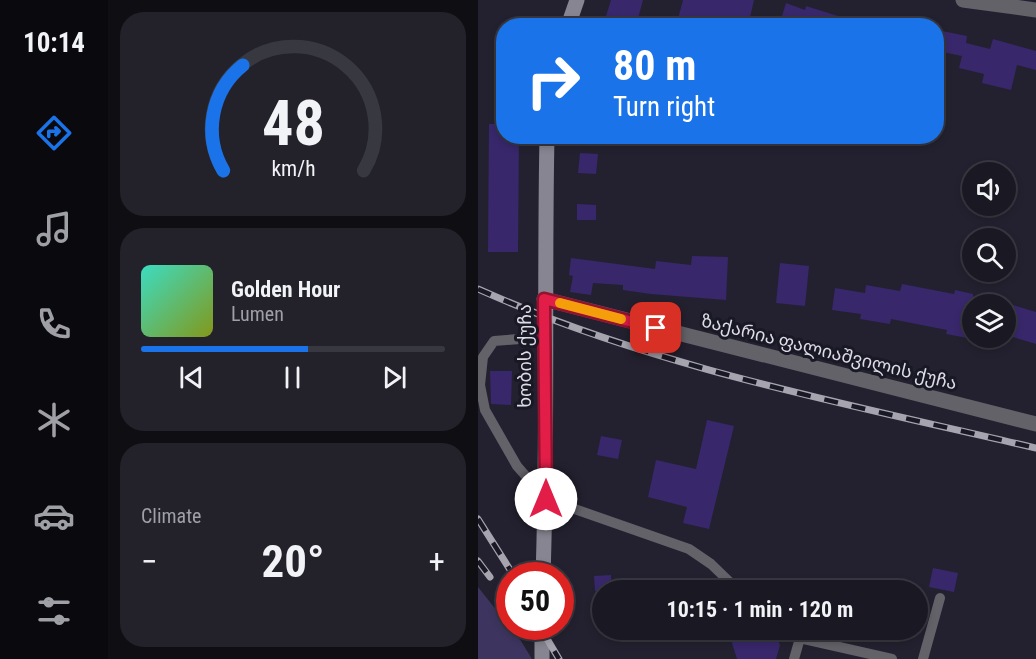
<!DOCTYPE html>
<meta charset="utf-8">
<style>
body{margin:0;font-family:"Roboto Condensed","Noto Sans Georgian",sans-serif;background:#23222b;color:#f1f3f6;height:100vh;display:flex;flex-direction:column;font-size:22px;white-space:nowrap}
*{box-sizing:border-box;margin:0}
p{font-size:20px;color:#9fa0a6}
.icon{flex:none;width:33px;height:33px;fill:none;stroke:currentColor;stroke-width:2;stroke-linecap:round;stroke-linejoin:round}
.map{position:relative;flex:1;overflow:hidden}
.side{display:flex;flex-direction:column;gap:12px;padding:12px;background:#0e0e13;width:370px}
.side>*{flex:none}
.guide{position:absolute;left:18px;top:18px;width:448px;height:126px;border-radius:24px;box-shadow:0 3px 9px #0003,0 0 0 2px #383841;background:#1a73e8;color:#fff;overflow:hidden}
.tools{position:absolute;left:484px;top:162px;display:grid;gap:12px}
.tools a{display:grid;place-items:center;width:54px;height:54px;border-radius:50%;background:#1a1923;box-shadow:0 3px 9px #0003,0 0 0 2px #383841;font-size:30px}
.speed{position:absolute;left:18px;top:562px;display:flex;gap:12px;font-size:30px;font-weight:700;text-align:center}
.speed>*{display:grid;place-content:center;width:78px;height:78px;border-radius:50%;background:#1a1923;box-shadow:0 3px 9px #0003,0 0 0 2px #383841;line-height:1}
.speed .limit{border:9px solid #d22;background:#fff;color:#111}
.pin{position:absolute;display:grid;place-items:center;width:51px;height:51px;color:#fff;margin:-26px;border-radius:12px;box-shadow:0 3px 9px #0006}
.me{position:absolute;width:66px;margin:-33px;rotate:0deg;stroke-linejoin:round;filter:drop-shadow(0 0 4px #0008)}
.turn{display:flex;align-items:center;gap:21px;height:126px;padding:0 18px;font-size:27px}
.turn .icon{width:78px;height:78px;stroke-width:2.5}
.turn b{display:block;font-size:42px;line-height:51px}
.big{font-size:45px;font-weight:700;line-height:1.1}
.side .widget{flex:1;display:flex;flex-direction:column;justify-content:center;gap:9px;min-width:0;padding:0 21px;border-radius:24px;background:#23222b}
.side .dial{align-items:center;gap:0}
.dial svg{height:156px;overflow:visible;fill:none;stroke:#383841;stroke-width:7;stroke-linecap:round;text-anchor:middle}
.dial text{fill:#f1f3f6;stroke:none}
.song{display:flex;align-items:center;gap:18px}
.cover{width:72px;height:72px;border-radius:9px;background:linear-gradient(135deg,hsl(170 70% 55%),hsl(70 70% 35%))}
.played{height:6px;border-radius:3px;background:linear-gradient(90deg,#1a73e8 55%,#383841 55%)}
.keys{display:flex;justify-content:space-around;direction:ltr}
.heat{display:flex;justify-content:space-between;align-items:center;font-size:33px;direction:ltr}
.trip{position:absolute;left:114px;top:580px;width:336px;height:60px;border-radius:30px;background:#1a1923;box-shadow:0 3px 9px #0003,0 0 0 2px #383841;font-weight:700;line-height:60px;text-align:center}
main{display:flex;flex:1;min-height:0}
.tabs{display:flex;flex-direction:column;width:108px;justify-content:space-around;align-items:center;background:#0a0a0e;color:#9fa0a6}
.tabs .icon{width:42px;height:42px}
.tabs .active{color:#1a73e8}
.tabs b{font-size:27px;color:#f1f3f6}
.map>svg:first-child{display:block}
.green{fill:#3d355f}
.building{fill:#38276b}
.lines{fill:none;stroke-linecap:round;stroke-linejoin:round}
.service{stroke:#636269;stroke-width:10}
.minor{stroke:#636269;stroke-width:15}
.secondary{stroke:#878591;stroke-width:15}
.rail-casing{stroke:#a6a4af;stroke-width:7}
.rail{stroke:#191825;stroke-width:4.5;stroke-dasharray:14;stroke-linecap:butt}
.route-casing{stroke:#92132f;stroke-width:15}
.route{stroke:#e11d48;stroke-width:10}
.slow{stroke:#f59e0b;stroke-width:10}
.labels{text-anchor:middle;stroke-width:6;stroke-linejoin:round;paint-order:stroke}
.street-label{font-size:18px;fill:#dddce6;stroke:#191825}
</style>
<main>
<nav class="tabs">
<b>10:14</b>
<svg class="icon active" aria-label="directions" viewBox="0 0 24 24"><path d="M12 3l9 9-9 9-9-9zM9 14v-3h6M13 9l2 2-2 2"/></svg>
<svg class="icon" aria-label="music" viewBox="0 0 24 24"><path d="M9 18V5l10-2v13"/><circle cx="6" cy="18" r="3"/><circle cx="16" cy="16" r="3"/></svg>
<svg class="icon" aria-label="phone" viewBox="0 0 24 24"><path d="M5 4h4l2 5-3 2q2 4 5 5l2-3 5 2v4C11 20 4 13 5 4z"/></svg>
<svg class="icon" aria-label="climate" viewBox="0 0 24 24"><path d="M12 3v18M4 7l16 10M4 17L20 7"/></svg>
<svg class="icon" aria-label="car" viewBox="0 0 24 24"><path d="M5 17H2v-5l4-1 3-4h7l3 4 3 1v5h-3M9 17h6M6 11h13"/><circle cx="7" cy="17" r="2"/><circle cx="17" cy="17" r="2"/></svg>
<svg class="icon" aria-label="filters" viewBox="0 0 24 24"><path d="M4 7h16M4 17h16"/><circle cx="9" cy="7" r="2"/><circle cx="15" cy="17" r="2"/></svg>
</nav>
<section class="side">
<div class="widget dial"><svg viewBox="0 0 100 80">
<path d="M14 69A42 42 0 1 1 86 69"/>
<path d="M14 69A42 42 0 0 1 24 15" stroke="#1a73e8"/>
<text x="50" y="56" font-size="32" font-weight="700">48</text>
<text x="50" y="72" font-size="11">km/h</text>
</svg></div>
<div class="widget">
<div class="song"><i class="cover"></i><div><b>Golden Hour</b><p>Lumen</p></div></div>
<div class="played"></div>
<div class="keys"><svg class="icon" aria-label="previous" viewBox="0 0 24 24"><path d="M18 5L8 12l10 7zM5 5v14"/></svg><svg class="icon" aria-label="pause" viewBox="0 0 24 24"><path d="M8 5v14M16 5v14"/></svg><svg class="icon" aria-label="next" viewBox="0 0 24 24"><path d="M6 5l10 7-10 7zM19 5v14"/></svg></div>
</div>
<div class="widget"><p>Climate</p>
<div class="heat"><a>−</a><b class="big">20°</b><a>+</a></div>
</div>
</section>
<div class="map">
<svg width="558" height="659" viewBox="0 0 558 659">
<rect width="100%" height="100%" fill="#23212f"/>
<path class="green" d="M0,587L43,641L54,659H0Z"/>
<path class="building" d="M133,0H165L158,26H125Z
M205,0H276L270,26H198Z
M308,3L327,10L328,6L379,22V26H301Z
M459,30L489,36L488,43L512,49L515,39L558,51V70L539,65L533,90L504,83L506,74L481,68L484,56L459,51Z
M11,124H26V136H41L40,252H10Z
M102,153L120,154L118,174L100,173Z
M99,204L118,205V220H99Z
M214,256L250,257L248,300L173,294L145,290V285L115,283L113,295L92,292L95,276L91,275L93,258L177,269L178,261L213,265Z
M302,263L331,266L327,306L298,303Z
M424,284L476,294L477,290L495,294V339L468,334L469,330L413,319L412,324L382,319L383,314L354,310L357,288L387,293L388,285L422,291Z
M528,303L558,312V344L528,335Z
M12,371H34L33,405L13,404Z
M229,420L256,426L231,529L205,523L209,507L170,497L178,460L218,469Z
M123,436L144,440L140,459L119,455Z
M455,568L480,573L476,592L451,587Z
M133,575L134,591H117L116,576Z
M260,630H296L302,645L298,659H259L254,643Z"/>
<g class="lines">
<path class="service" d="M66,337L16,341L5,357L2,385L7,410L39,466L68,499L211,549L233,564L261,591
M305,630L317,637L414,659
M316,659L322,638
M445,659L462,598"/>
<path class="minor" d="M485,0L558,10
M66,299L558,424"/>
<path class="secondary" d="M90,26L99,0
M65,576C70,430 66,283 69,136
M64,659V627"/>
<defs>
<path id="rail" d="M0,289C177,368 370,404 558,448
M0,519L36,576
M0,561L12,577
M62,627L81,659"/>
</defs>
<use href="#rail" class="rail-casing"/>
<use href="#rail" class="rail"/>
</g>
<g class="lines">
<defs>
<path id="route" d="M68,499L66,299L178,328"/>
</defs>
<use href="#route" class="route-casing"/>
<use href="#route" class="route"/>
<path class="slow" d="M82,303L143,319"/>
</g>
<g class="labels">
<g class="street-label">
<text transform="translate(351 352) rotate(14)" y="6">ზაქარია ფალიაშვილის ქუჩა</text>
<text transform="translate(47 356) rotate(-90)" y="6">ხობის ქუჩა</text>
</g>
</g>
</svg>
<div class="tools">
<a><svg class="icon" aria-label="sound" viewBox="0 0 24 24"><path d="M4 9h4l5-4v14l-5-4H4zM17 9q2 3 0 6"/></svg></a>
<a><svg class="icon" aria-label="search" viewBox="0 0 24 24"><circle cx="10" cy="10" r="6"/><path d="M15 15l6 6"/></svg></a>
<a><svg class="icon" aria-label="layers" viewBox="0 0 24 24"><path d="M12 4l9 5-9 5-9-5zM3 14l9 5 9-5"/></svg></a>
</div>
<div class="speed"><div class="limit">50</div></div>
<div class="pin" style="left:178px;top:328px;background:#d93025"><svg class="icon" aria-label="arrive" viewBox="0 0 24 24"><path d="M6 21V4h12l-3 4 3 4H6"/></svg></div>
<svg class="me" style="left:68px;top:499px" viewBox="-20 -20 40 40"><circle r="19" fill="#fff"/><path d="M0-13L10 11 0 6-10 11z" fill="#e11d48"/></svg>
<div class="trip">10:15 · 1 min · 120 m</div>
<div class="guide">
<div class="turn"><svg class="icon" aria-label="right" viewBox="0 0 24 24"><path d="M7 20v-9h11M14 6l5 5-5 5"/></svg><div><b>80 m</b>Turn right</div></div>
</div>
</div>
</main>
